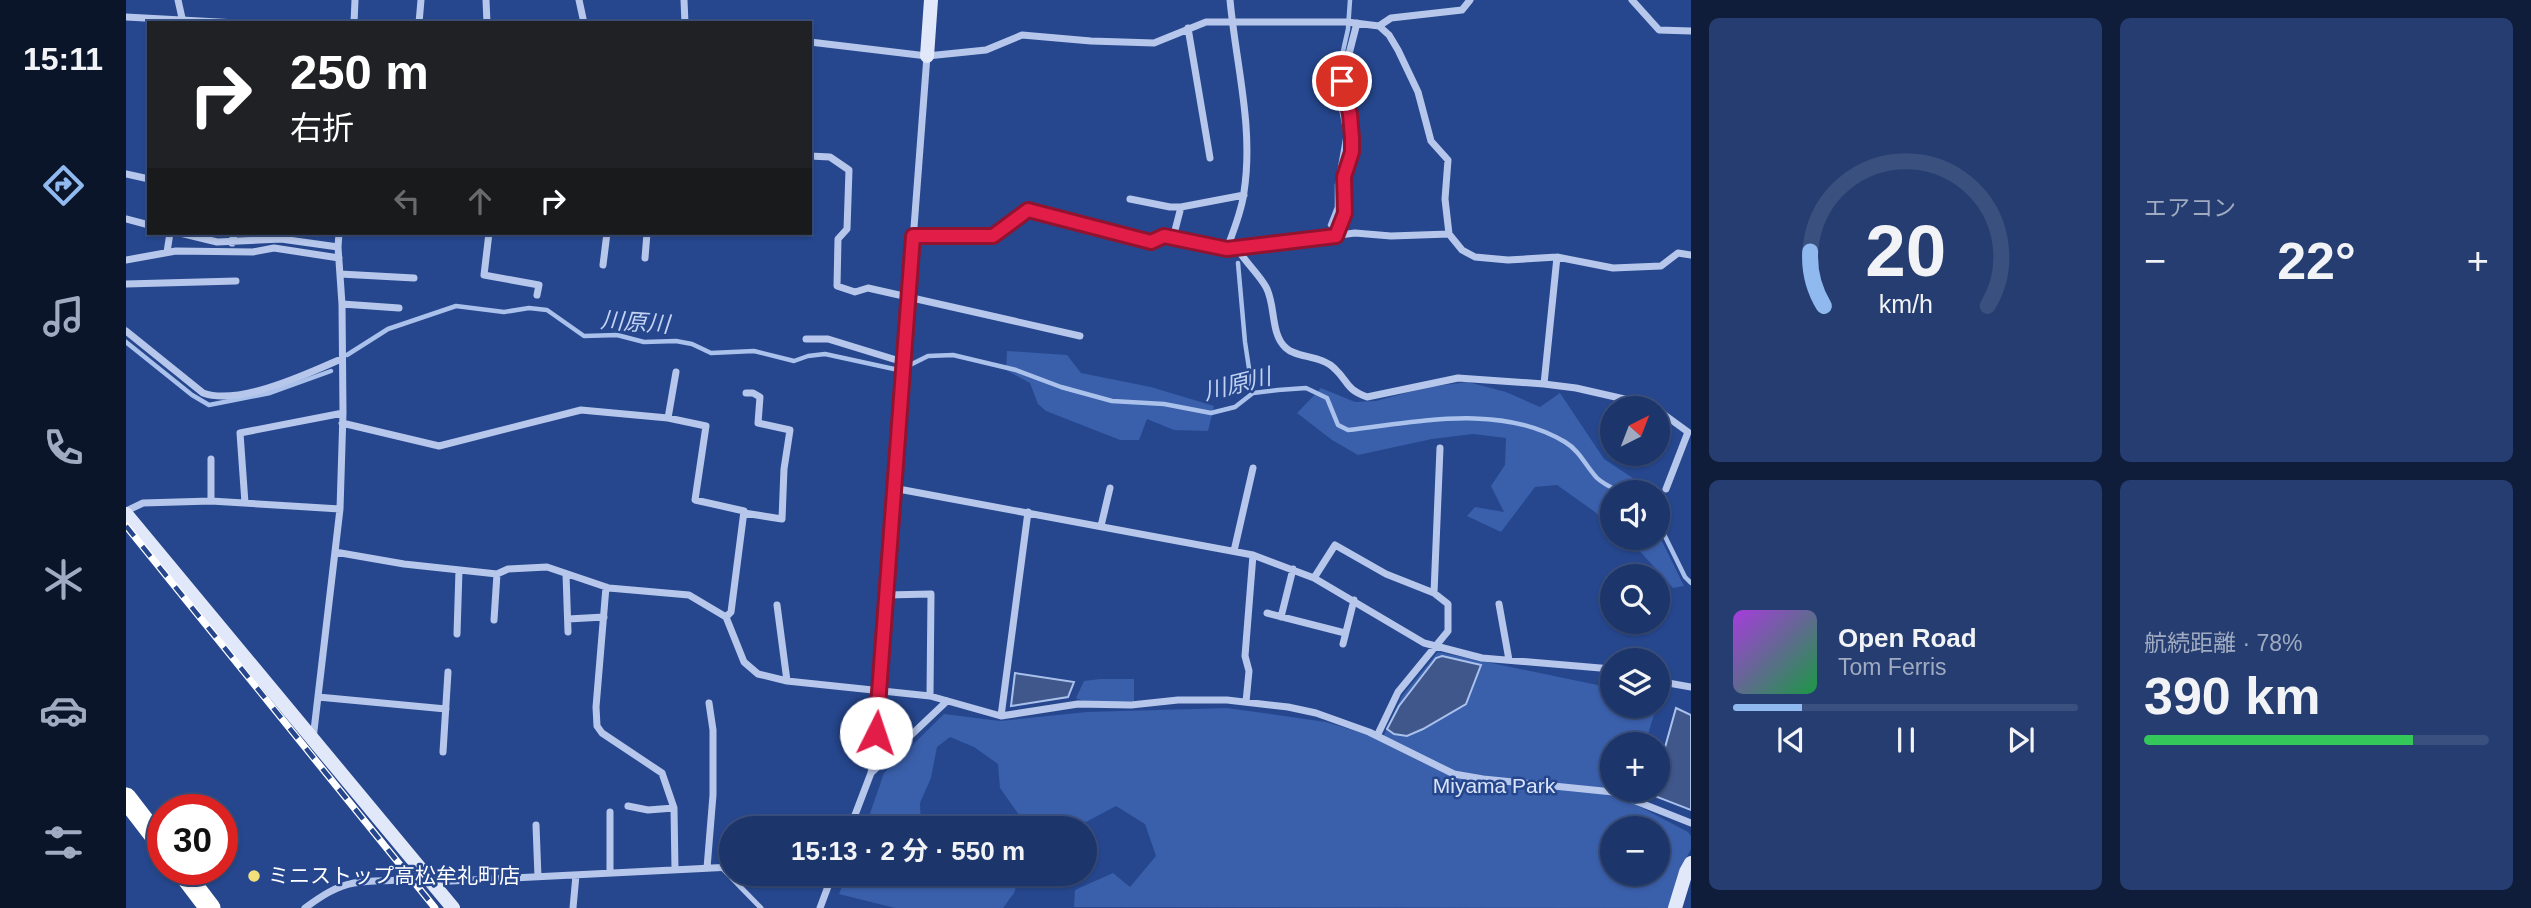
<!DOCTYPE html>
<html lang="ja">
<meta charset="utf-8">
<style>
body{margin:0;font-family:Helvetica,"Noto Sans JP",sans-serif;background:#253d70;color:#f1f3f6;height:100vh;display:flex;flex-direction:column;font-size:26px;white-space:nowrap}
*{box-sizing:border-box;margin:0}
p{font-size:23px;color:#a0abc1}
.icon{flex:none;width:38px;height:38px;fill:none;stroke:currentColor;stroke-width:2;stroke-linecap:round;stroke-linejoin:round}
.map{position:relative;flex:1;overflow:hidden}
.details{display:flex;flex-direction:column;gap:18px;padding:18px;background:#0f1d3a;width:840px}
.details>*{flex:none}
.guide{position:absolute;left:21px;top:21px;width:665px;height:214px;border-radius:0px;box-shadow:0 2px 5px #0004,0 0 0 2px #3a507e;background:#202124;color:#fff;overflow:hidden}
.needle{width:46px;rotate:42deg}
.fabs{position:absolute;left:1474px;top:396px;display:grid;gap:14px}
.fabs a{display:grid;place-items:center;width:70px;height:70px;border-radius:50%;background:#1c356a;box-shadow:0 2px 5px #0004,0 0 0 2px #3a507e;font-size:35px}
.speed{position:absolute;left:21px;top:794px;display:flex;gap:14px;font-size:35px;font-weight:700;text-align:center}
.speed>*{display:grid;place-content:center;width:91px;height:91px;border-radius:50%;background:#1c356a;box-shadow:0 2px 5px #0004,0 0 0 2px #3a507e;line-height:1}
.speed .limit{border:10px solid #d22;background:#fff;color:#111}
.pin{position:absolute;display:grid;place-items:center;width:60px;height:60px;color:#fff;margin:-30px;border:4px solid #fff;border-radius:50%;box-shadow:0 2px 7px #0007}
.me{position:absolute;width:77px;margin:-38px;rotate:4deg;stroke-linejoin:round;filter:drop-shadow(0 0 5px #0008)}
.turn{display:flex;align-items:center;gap:24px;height:147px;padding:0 28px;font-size:32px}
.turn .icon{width:91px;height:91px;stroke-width:2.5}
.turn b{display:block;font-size:49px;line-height:60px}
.lanes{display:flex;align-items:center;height:66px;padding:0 28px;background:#0003;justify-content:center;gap:35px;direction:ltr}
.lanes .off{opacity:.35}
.big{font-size:52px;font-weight:700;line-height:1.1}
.details .tile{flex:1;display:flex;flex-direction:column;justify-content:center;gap:10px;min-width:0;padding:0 24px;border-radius:10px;background:#253d70}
.details .dial{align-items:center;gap:0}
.dial svg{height:182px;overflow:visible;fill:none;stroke:#3a507e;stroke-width:7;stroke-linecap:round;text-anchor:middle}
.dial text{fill:#f1f3f6;stroke:none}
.song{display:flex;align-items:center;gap:21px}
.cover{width:84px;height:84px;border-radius:10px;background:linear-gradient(135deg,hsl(280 70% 55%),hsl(140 70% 35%))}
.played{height:7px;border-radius:4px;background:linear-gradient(90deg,#90b9f0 20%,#3a507e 20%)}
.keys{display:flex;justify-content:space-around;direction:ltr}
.heat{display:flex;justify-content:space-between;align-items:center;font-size:38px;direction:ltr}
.charge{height:10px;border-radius:5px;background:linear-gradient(90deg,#34c759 78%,#3a507e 0)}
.details .tiles{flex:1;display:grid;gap:18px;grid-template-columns:repeat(2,1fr)}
.trip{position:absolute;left:593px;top:816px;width:378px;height:70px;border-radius:35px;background:#1c356a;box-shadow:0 2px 5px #0004,0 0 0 2px #3a507e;font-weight:700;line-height:70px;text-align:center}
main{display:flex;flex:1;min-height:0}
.tab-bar{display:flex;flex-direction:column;width:126px;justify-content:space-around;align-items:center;background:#0b152a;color:#a0abc1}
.tab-bar .icon{width:49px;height:49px}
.tab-bar .selected{color:#90b9f0}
.tab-bar b{font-size:32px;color:#f1f3f6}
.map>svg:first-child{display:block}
.green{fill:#3a5fab;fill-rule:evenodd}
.water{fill:#40578b;stroke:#aac1eb;stroke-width:2}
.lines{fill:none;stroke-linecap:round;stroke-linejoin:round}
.stream{stroke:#aac1eb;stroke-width:4.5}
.lane{stroke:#b6c7eb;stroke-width:5}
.street{stroke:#b6c7eb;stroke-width:7}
.secondary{stroke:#e1e8f9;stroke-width:14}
.highway{stroke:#fff;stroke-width:21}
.rail-casing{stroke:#fff;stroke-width:7}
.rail{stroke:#26478e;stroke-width:4.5;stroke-dasharray:13;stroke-linecap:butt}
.route-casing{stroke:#92132f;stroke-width:18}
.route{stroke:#e11d48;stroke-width:12}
.poi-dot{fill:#f4e07b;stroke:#26478e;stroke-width:2.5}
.labels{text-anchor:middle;stroke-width:5;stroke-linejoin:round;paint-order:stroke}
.park-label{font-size:21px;fill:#dae4f8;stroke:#26478e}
.poi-label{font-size:21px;fill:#fff;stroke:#26478e;text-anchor:start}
.water-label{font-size:23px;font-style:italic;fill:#c2d2f2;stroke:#26478e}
</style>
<main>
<nav class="tab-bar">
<b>15:11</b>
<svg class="icon selected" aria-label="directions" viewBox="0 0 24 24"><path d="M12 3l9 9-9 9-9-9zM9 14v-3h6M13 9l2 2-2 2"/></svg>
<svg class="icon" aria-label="music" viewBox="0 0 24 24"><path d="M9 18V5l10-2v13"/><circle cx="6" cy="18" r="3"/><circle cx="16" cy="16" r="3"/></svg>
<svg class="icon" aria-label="phone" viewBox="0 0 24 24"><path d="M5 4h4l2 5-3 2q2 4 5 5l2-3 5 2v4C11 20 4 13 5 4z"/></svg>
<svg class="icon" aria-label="climate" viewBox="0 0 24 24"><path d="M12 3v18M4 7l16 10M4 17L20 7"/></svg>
<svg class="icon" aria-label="car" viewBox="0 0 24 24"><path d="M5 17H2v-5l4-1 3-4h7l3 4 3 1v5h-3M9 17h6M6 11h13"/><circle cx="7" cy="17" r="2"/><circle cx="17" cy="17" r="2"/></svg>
<svg class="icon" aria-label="filters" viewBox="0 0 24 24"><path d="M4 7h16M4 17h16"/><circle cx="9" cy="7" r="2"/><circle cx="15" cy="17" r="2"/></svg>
</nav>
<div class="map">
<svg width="1565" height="908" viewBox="0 0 1565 908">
<rect width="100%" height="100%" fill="#26478e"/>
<path class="green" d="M881,351L941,355L955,373L1025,387L1088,406L1082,431L1048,430L1021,419L1013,440H994L920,411L912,404L904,383L880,370Z
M1342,382L1380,392L1414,407L1434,393L1478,459L1528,492H1486V528L1469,512L1431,485L1409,487L1375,532L1341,516L1349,507L1378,512L1365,486L1379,465L1380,438L1347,434L1306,439L1232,455L1206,440L1171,413L1195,388L1229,402L1250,401L1302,387Z
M1531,531L1558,586L1547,588L1511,548L1495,537H1531Z
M1312,652L1486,688V705H1531L1519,744H1486V789H1505L1507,803L1562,832L1565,836V849L1552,874L1543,908L948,907L949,890L987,873L1004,887L1030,856L1019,824L990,806L960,822L936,814L893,815L874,788L872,764L848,747L824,737L811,747L805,778L794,803L795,828H739L758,773L818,714L874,721L961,712L1101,708L1200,722L1256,739L1276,696ZM1486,828H1531V873H1486Z
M974,679H1008V701C989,703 968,707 950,698L958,681Z
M722,873H827L839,882L868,873H894L888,893L877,908H769L713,894Z"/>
<path class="water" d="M1316,656L1355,665L1340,704L1297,729L1281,736L1268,734L1261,729L1273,706L1310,658Z
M889,673L948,682L942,697L885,706Z
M1550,708L1565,715V810L1526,795L1528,789H1531V776Z"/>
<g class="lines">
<path class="stream" d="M1204,225L1211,207V185L1220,134L1210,82L1222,29L1224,0
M1112,263L1119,342L1124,375L1123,384
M0,342L66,395L83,405L144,393L205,371
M221,355L262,329L330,306L378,312L403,308L421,310L458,336L491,335L518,342L550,341L566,344L585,353L628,351L668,361L682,356L699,354L768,369
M784,365L802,356L827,355L890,370L935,387L986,401L1038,404L1085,413L1109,407L1127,393L1152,390L1180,388L1201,398L1212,425L1222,430C1291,422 1375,403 1439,442C1454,451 1459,465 1471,478C1476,483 1486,488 1494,492
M1531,520L1559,577L1565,583"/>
<path class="lane" d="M596,868L635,908"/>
<path class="street" d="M52,0L56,18
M360,0L361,23
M453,0L458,23
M558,0L559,23
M1506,0L1533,30L1565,31
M0,17L111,23
M228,23L229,0
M293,23L295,0
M1253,26L1265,18L1336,10L1344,0
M1062,28L1084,158
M684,42L801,56L860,50L896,35L965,41L1028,43L1080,22H1221L1253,26L1263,35L1272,50L1292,92L1305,141L1322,160L1319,199L1323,234
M684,156L704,157L723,170L721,229L712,239L711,286L729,292L742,288L954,336
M0,174L23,179
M1004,199L1044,207H1055L1118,195
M0,219L23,225
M54,233L91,242L155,239L212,247
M363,233L358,275L413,285L411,295
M787,236L847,237L867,236L902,210L1025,242L1038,236L1101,249L1229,233L1265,236L1323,234L1336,250L1349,257L1382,260L1431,257L1487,268L1535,266L1552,253L1565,255
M1210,236L1219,213L1218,177L1226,152V138L1224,114L1216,81L1231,23
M1047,238L1055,207
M106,243L108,233
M1111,248C1119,262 1132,273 1140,287C1150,305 1144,334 1160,348C1170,358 1196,355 1209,369C1223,382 1219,389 1241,397L1332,378L1418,384L1450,388L1529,406L1540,416L1562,432L1540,489
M1101,249C1107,231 1116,211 1118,192C1128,127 1110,65 1104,0
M41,252L44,233
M519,258L521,233
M0,260L50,251L127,252L148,248L213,258
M477,265L481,233
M214,274L288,278
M0,284L110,281
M216,304L273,308
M0,331L77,393C113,406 181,374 215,359
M680,339H702L777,362
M1418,384L1431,257
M542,418L550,372
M216,423L313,446L455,410L542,418L580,426L569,500L618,511L605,612L600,617
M767,488L1127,555L1188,578L1298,643L1356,658L1486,669
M85,501V459
M119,503L114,433L217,413
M0,511L17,503L85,501L214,509
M618,513L656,519L658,469L664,430L632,423L634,397L627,393H620
M975,526L984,488
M1108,551L1127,468
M209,552L278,564L371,574L382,569L421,567L483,588L563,595L600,617L618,662L632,674L661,681L804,696L875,716L952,704L1005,705L1052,700H1101L1162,707L1190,713L1243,732L1328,774L1357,779L1487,792L1565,823
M440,574L442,632
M1188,578L1209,545L1260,574L1308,593L1322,604V631L1272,692L1251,736
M480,587L470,707L471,726L476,733L536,773L548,808L549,870
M1308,593L1314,448
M760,595L805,594L804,696
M1373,604L1383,660
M651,605L661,681
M1141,613L1219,633
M1155,617L1167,569
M442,619L478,617
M368,620L371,574
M331,634L333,570
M1217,644L1228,600
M1531,681L1565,687
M192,697L320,709
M1120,702L1123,671L1119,656L1127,555
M875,716L902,512
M187,739L214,509L217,413L216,304L212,247L213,233
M317,752L322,672
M745,773L821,701
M502,806L522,810L548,808
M484,812V873
M410,825L412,877
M724,828L745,773L748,755L801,56
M581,868L587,795V730L583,703
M306,882L606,867
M179,908C194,897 210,886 228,883C252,879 276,883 299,876
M447,908L450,875
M694,908L707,873"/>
<path class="secondary" d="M801,56L805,0
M0,514L327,908
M1549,908L1560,872L1565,863"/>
<path class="highway" d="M0,798L37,846
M55,870L84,908"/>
<defs>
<path id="rail" d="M0,526L309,908"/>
</defs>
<use href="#rail" class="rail-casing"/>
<use href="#rail" class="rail"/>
</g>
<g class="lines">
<defs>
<path id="route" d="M750,733L787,236H867L902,210L1025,242L1038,236L1101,249L1210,236L1219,213L1218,177L1226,152V138L1224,114L1216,81"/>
</defs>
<use href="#route" class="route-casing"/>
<use href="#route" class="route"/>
</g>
<circle class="poi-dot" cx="128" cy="876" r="7"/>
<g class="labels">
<g class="park-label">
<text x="1368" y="793">Miyama Park</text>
</g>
<g class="poi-label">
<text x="142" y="883">ミニストップ高松牟礼町店</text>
</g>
<g class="water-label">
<text transform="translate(509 322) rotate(4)" y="8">川原川</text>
<text transform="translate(1111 384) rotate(-14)" y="8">川原川</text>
</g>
</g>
</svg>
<div class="fabs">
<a><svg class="needle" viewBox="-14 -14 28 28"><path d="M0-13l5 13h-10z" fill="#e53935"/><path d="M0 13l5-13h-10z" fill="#a0abc1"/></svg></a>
<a><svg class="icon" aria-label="sound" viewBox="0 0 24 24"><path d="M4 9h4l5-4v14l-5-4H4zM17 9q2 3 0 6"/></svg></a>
<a><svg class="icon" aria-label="search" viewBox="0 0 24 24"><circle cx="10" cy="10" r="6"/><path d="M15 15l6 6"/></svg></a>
<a><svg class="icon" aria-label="layers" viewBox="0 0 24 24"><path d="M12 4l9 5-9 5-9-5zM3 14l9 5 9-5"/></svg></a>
<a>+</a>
<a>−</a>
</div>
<div class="speed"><div class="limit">30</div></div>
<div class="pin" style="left:1216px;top:81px;background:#d93025"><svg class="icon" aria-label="arrive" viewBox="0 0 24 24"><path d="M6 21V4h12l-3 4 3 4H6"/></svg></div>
<svg class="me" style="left:750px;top:733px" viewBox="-20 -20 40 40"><circle r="19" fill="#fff"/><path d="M0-13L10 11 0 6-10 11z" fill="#e11d48"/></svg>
<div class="trip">15:13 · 2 分 · 550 m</div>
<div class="guide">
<div class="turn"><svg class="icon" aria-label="right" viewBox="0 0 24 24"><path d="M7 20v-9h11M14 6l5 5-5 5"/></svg><div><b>250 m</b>右折</div></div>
<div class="lanes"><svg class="icon off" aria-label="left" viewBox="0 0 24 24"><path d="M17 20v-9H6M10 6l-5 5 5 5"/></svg><svg class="icon off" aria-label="ahead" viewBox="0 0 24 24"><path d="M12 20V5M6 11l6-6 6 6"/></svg><svg class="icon" aria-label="right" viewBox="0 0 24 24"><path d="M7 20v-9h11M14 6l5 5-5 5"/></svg></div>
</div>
</div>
<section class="details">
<div class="tiles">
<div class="tile dial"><svg viewBox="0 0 100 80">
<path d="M14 69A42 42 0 1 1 86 69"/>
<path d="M14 69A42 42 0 0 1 8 45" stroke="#90b9f0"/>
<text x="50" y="56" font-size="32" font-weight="700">20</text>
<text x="50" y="72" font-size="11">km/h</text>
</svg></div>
<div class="tile"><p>エアコン</p>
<div class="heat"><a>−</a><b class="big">22°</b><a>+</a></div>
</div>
<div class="tile">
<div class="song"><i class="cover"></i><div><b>Open Road</b><p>Tom Ferris</p></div></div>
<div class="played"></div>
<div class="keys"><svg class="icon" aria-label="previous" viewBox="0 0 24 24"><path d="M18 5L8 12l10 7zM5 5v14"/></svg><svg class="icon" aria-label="pause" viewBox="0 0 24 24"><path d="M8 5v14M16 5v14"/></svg><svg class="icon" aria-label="next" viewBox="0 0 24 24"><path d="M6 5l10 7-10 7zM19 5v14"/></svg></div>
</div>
<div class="tile"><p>航続距離 · 78%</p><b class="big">390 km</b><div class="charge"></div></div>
</div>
</section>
</main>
